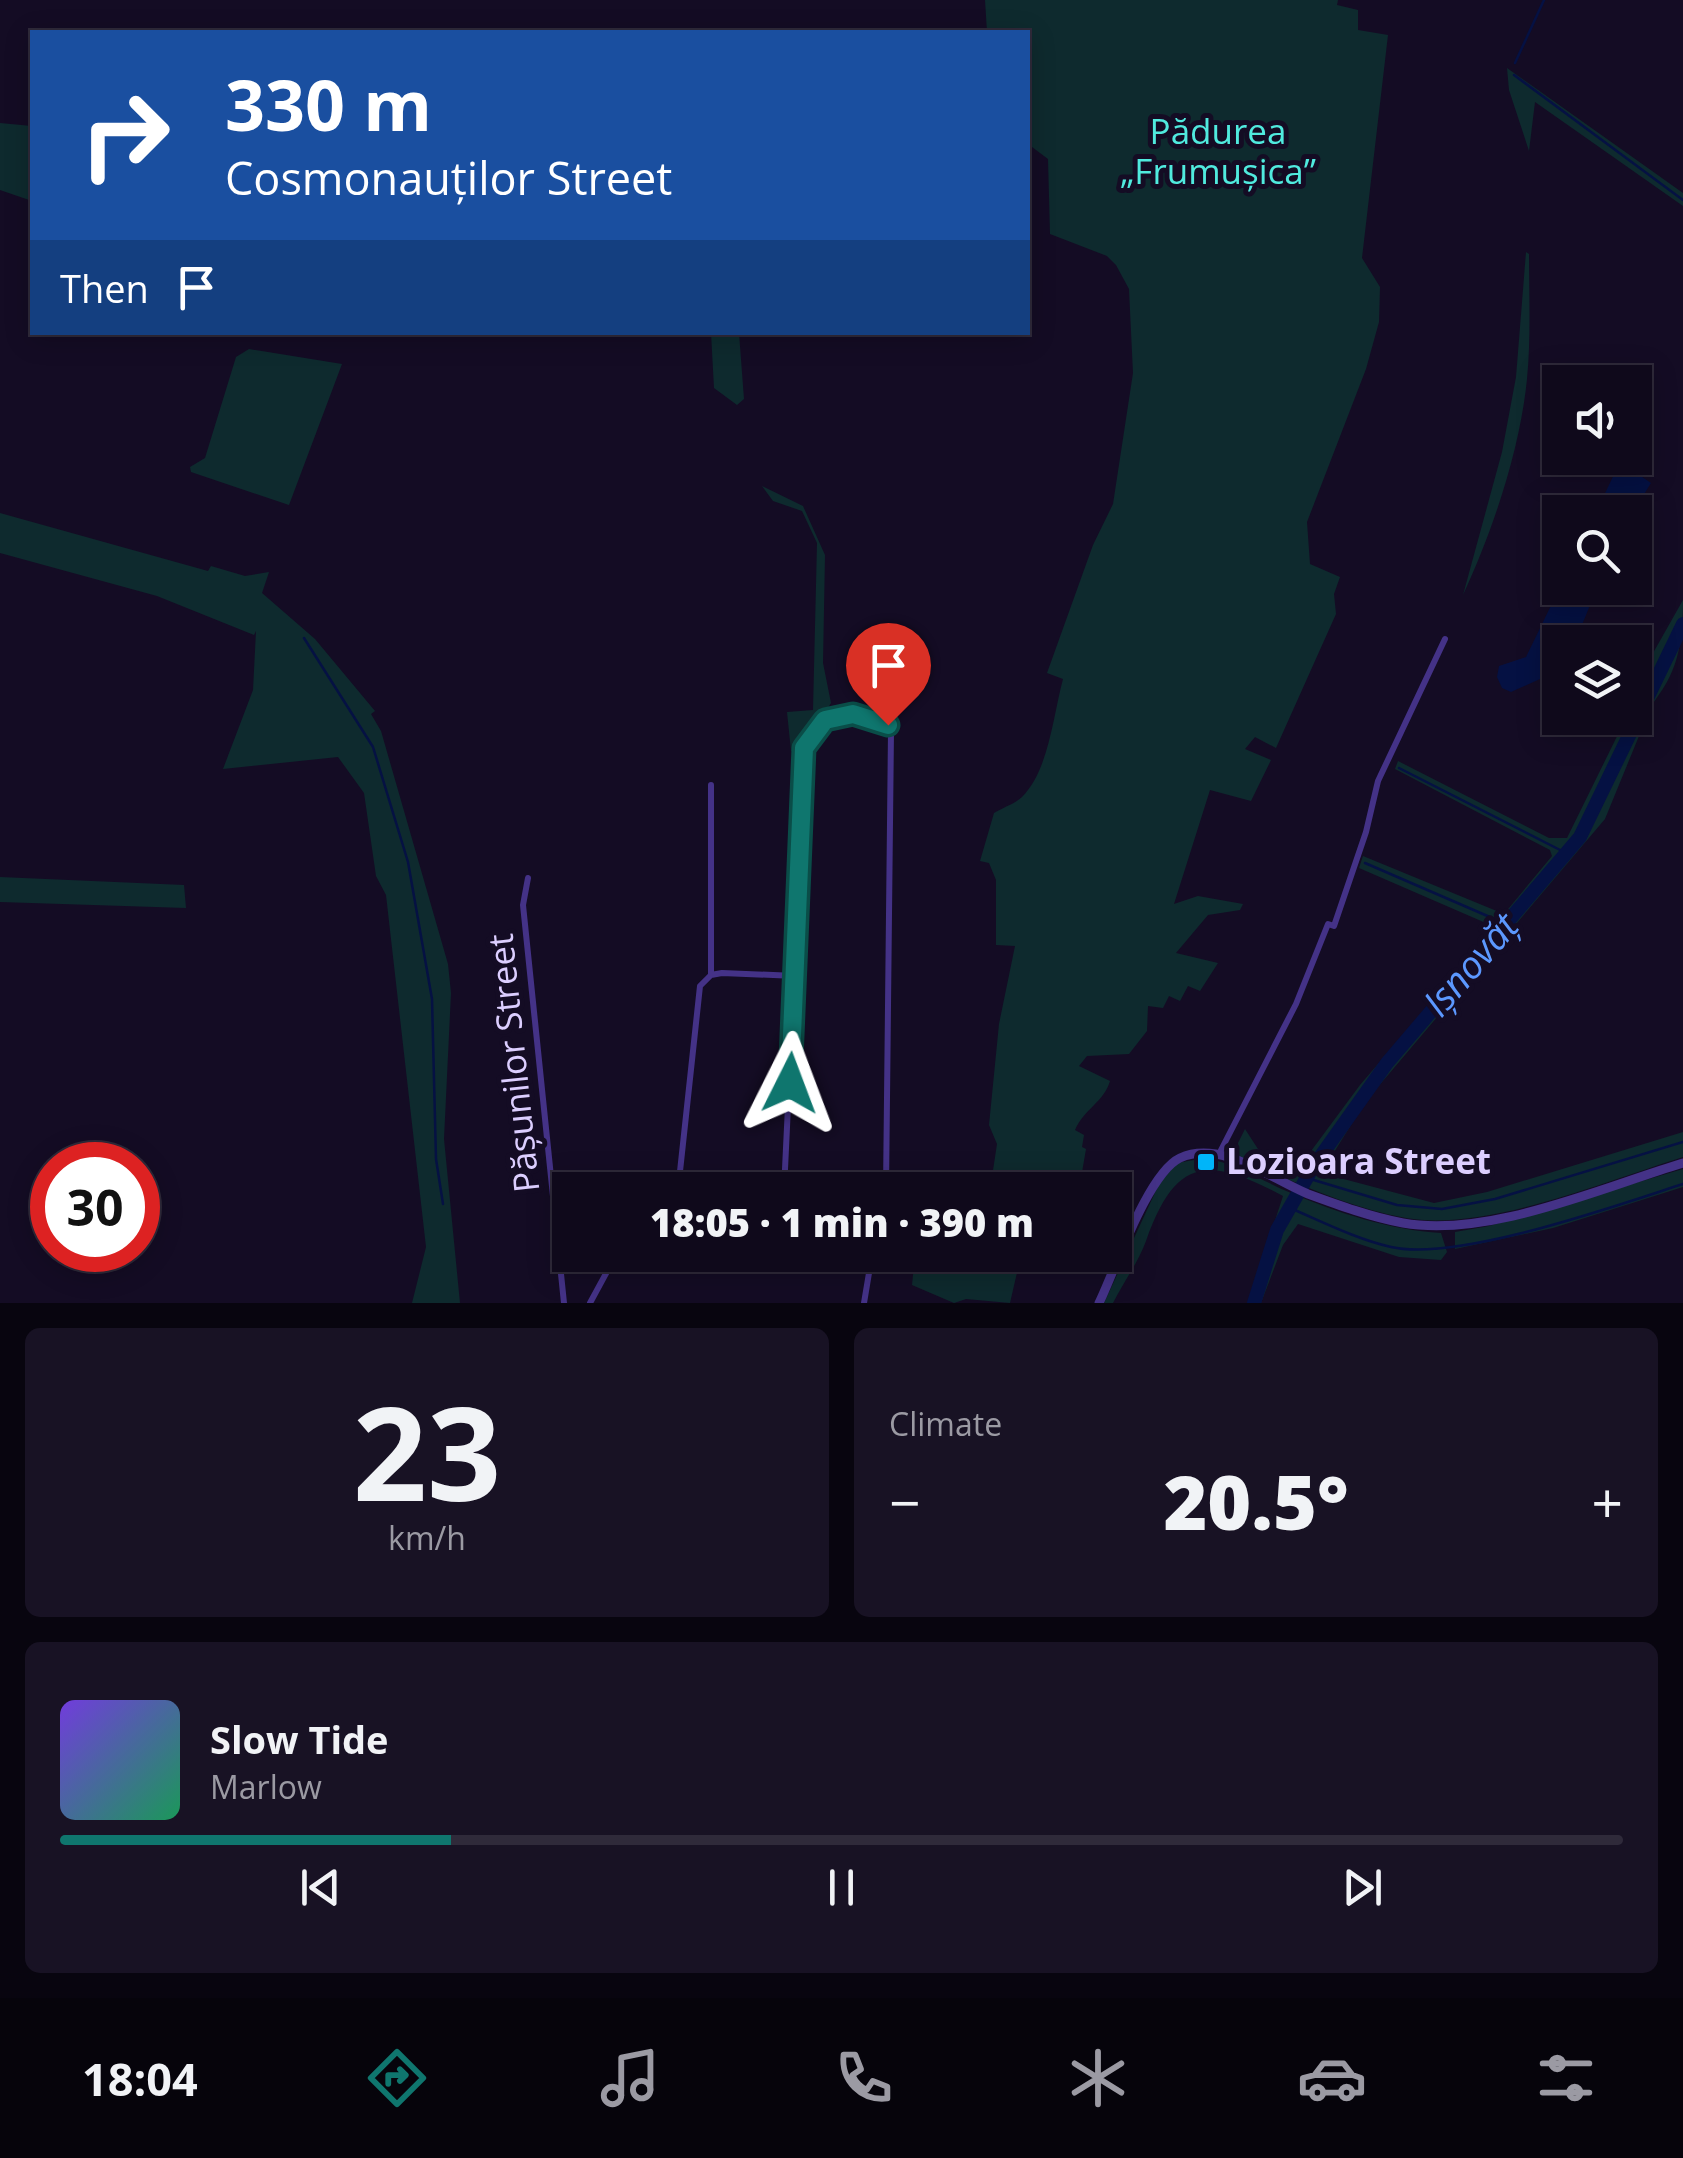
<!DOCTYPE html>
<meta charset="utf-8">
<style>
body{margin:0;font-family:"Open Sans",sans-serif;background:#181224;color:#f1f3f6;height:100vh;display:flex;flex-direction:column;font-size:38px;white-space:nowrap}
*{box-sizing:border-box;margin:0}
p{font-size:32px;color:#9b9aa3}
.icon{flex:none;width:55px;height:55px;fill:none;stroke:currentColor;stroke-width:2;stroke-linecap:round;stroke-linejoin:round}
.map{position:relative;height:1303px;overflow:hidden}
.panel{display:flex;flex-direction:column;gap:25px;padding:25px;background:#08050f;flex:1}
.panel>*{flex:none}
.guide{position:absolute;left:30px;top:30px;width:1000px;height:305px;border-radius:0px;box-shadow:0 5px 25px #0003,0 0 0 2px #2f2a3a;background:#1a4fa0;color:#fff;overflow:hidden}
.fabs{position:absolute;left:1542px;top:365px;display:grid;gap:20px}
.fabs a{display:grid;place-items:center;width:110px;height:110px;border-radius:0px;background:#0f091b;box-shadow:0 5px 25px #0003,0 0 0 2px #2f2a3a;font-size:50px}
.speed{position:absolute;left:30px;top:1142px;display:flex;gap:20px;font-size:50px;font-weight:700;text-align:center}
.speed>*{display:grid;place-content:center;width:130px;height:130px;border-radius:50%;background:#0f091b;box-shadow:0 5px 25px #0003,0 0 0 2px #2f2a3a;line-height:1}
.speed .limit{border:15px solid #d22;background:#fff;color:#111}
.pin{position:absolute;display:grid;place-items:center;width:85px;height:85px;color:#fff;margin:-102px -42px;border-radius:50% 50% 50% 0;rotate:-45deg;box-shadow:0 0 10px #0007}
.pin .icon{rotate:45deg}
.me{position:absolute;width:110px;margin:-55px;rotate:3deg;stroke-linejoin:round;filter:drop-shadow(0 0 8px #0008)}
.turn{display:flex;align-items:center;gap:35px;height:210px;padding:0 30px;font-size:45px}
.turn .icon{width:130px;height:130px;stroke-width:2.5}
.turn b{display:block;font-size:70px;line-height:85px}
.then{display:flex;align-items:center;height:95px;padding:0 30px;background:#0003;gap:20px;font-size:38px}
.big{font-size:75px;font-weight:800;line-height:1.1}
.panel .card{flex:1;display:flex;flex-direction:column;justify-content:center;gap:15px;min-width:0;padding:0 35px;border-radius:15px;background:#181224}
.panel .dial{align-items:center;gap:0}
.dial b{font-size:130px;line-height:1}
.song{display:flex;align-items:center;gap:30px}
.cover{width:120px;height:120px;border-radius:15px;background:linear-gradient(135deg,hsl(260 70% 55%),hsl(150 70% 35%))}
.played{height:10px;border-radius:5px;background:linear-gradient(90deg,#0f766e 25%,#2f2a3a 25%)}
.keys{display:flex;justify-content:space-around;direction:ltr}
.heat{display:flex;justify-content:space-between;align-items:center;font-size:55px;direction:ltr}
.panel .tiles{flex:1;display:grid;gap:25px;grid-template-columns:1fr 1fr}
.card:last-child{grid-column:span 2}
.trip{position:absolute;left:552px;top:1172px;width:580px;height:100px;border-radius:0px;background:#0f091b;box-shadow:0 5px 25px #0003,0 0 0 2px #2f2a3a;font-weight:800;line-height:100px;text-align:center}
.dock{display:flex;height:160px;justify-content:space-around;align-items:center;background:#06040b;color:#9b9aa3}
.dock .icon{width:70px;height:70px}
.dock .current{color:#0f766e}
.dock b{font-size:45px;color:#f1f3f6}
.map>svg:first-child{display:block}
.green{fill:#0e2a2e}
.water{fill:#051143}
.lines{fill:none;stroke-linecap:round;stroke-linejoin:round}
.stream{stroke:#051143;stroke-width:2.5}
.river{stroke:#051143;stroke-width:14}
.minor{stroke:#443287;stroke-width:6}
.tertiary{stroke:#443287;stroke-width:9}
.route-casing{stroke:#0a4d48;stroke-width:25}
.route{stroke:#0f766e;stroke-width:18}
.poi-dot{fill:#00b5f9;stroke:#140c24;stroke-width:4}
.labels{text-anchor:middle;stroke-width:10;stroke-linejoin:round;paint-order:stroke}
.park-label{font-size:35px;fill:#50eade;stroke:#140c24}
.street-label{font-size:35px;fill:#dcceff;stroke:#140c24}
.poi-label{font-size:35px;font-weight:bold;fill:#dcceff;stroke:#140c24;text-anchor:start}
.water-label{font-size:38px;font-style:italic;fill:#5c98ff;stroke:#140c24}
</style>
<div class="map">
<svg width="1683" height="1303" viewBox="0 0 1683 1303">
<rect width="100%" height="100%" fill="#140c24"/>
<path class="green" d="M985,0H1338L1337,5L1358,10V30L1388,35L1362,258L1380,287L1379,322L1366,369L1307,522L1310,564L1340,577L1334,594L1336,614L1276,748L1255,737L1245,749L1271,760L1251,801L1210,790L1174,904L1198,896L1243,904L1240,910L1208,915L1176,953L1218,963L1200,991L1188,986L1180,1001L1169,996L1163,1008L1148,1006L1147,1031L1129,1054L1087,1056L1079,1066L1110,1081C1104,1102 1084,1109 1075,1130L1084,1135L1082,1147L1086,1149L1079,1190H990L997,1144L989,1125L999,1024L1015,946L996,945V880L989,863L980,861L994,813C1002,808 1016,803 1022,797C1049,770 1053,716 1063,679L1047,673L1093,545L1113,504L1133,373L1129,289L1116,265L1107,256L1050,234L1048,159L1028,144V32H987Z
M1507,68L1683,193V206L1535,102L1529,151L1509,90Z
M0,123L32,126V201L0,190Z
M1526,252L1529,254C1529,295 1531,338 1527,379C1520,450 1493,530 1463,595L1502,452L1516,377Z
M711,333H739L744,399L737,405L714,388Z
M249,349L342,364L289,505L191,472L190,467L205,458L236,357Z
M762,486L803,506L825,555L823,663L831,703L799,753L791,751L787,712L813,710L817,543L802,511L773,501Z
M0,513L208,571L211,566L245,576L269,572L262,593L315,639L375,711L371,714L381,731L448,964L451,993L444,1139L460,1303H412L426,1247L386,895L376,876L364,793L338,757L223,769L253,690L256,631L254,635L157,596L0,553Z
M1683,600C1683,630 1681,660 1664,687C1653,705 1642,714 1639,736L1605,819L1366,1101L1321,1173L1434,1203L1487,1192L1683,1132V1157C1606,1181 1485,1232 1406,1218C1349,1208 1292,1181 1239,1158L1238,1143L1245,1129L1258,1149L1297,1170L1360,1085L1495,927L1359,868L1363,856L1504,914L1552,856L1550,850L1395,769L1398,761L1549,838H1567L1626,718H1635L1644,669Z
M0,877L184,885L186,908L0,902Z
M1205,1158C1237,1164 1262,1181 1291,1193C1337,1213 1391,1230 1441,1233L1447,1252L1441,1260L1399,1257L1298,1224L1283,1245L1261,1303H1248L1283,1196C1207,1156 1176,1157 1146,1241C1139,1261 1123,1283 1113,1303H1104L1159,1184L1177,1163Z
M1683,1169V1187L1553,1228L1455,1249V1232L1489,1226Z
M915,1255H1030L1019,1264L1010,1303L966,1299L954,1303L912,1285Z"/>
<path class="water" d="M1620,462L1651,483L1633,512H1596Z
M1560,587L1597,588L1575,642H1560V670L1511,692L1502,688L1497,677L1499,666L1526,657Z"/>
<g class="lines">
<path class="stream" d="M1515,63L1544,0
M1514,75L1683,200
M304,638L373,747L408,862L432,999L436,1159L443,1204
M1399,768L1566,853
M1365,863L1506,924
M1307,1178L1397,1205L1442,1209L1495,1199L1683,1142
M1290,1208C1323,1222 1356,1239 1391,1247C1457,1262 1615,1206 1683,1184"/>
<path class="river" d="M1254,1303L1277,1230L1313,1167L1387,1063L1580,837L1683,624"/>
<path class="minor" d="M711,785V975
M528,878L523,905L564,1303
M1219,1154L1296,1004L1328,924L1334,926L1366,832L1378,781L1445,639
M678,1190L700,986L711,975L722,973L796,976
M784,1190L805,749L825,720C848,715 874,709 891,731L886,1190
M590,1303L616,1255
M864,1303L872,1255"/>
<path class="tertiary" d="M1099,1303C1115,1270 1148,1173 1180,1158C1221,1139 1271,1179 1308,1194C1338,1205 1371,1217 1403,1223C1489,1238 1600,1188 1683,1163"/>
</g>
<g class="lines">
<defs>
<path id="route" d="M790,1083L804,748L825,720L853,714L888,725"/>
</defs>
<use href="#route" class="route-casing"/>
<use href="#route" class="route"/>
</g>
<rect class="poi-dot" x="1196" y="1152" width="20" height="20" rx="5"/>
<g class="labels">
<g class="park-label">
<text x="1218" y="144">Pădurea<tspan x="1218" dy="40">„Frumușica”</tspan></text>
</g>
<g class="street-label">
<text transform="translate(514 1063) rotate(-96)" y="12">Pășunilor Street</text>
</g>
<g class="poi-label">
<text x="1226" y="1174">Lozioara Street</text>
</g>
<g class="water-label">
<text transform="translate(1471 965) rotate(-49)" y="13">Ișnovăț</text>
</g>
</g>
</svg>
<div class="fabs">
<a><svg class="icon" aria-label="sound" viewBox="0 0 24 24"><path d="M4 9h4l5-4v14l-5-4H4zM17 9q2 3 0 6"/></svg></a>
<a><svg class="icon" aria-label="search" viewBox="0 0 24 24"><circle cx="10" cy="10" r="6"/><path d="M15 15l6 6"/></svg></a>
<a><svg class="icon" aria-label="layers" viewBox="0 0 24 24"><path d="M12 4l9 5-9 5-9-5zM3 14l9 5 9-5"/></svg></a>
</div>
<div class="speed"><div class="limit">30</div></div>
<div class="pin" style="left:888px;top:725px;background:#d93025"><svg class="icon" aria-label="arrive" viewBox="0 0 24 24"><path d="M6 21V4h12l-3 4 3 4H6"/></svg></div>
<svg class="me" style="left:790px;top:1083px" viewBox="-20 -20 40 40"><path d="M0-17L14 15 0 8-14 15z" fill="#0f766e" stroke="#fff" stroke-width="4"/></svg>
<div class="trip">18:05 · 1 min · 390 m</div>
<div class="guide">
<div class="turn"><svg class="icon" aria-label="right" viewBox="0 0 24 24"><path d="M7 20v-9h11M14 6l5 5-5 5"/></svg><div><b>330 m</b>Cosmonauților Street</div></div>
<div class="then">Then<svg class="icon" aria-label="arrive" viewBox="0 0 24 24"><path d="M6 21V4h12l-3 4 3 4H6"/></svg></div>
</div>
</div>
<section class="panel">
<div class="tiles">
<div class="card dial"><b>23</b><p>km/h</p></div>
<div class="card"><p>Climate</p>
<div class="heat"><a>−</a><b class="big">20.5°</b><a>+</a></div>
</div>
<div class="card">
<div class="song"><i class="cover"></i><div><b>Slow Tide</b><p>Marlow</p></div></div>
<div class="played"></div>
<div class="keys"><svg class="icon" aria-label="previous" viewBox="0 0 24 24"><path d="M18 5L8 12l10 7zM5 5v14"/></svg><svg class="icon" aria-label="pause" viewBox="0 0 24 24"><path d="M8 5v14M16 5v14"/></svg><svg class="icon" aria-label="next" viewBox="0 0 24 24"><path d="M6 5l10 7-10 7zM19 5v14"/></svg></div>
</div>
</div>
</section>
<nav class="dock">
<b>18:04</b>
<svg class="icon current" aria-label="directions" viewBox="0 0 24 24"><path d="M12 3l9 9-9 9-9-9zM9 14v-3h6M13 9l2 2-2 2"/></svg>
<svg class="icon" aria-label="music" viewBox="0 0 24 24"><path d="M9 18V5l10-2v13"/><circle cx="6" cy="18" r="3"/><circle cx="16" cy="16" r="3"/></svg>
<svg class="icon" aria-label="phone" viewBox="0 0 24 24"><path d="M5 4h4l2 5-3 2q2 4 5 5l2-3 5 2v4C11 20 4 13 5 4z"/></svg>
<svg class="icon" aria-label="climate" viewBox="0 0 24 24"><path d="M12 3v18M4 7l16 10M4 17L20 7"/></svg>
<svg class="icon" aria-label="car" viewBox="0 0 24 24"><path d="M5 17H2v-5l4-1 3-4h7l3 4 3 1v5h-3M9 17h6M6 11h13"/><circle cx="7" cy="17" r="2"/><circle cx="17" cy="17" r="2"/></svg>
<svg class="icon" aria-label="filters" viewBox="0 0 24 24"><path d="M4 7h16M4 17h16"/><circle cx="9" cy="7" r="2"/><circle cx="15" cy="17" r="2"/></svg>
</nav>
